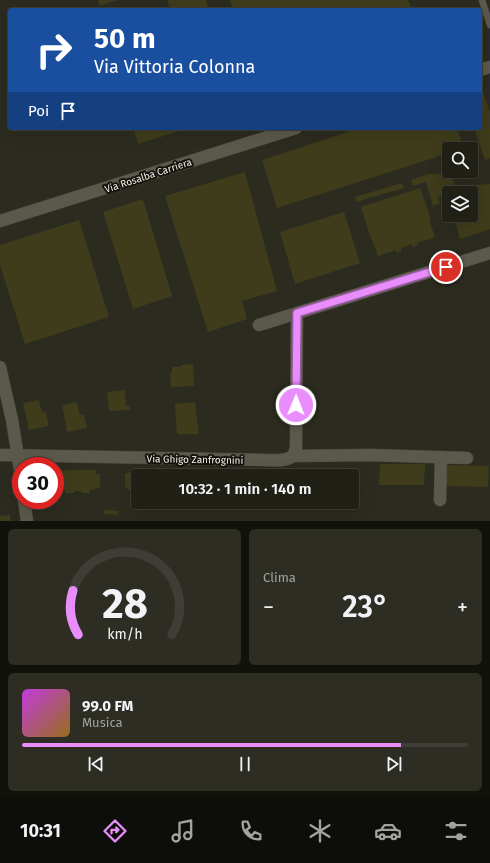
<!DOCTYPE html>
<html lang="it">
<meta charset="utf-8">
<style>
body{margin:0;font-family:"Fira Sans",sans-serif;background:#2d2d24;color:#f1f3f6;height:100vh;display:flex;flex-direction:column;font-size:15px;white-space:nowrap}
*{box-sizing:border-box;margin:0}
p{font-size:13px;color:#a2a3a1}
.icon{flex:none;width:22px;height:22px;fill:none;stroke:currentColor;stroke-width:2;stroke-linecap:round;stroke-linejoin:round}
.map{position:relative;height:521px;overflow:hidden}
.drawer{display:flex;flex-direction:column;gap:8px;padding:8px;background:#12120d;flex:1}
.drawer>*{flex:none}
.guide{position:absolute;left:8px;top:8px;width:474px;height:122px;border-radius:4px;box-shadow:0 4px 16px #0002,0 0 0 1px #3e3e36;background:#1a4fa0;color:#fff;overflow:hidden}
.buttons{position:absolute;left:442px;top:142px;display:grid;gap:8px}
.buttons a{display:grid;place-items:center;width:36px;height:36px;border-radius:4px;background:#212017;box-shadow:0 4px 16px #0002,0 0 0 1px #3e3e36;font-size:20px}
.speed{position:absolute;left:12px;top:457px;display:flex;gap:8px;font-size:20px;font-weight:700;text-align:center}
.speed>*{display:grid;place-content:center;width:52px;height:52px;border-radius:50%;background:#212017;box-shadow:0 4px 16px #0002,0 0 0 1px #3e3e36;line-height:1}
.speed .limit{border:6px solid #d22;background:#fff;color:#111}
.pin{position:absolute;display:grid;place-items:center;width:34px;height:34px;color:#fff;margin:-17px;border:2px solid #fff;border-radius:50%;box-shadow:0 1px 4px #0007}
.me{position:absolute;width:44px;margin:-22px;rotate:1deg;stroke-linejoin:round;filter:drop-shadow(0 0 3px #0008)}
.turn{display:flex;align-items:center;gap:14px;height:84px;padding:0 20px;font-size:18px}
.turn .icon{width:52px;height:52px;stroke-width:2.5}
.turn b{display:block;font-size:28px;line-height:34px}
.then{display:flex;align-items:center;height:38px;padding:0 20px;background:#0003;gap:8px;font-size:15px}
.big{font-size:30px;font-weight:600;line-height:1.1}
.drawer .tile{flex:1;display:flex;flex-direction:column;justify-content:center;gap:6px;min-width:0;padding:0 14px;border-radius:6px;background:#2d2d24}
.drawer .dial{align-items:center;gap:0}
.dial svg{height:104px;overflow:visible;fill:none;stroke:#3e3e36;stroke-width:7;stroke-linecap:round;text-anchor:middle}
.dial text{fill:#f1f3f6;stroke:none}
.song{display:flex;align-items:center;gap:12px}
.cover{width:48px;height:48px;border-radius:6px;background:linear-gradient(135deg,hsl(290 70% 55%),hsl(40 70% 35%))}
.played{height:4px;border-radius:2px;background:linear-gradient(90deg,#ea8dfc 85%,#3e3e36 85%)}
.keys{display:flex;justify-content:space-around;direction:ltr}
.heat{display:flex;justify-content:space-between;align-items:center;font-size:22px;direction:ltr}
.drawer .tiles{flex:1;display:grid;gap:8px;grid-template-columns:1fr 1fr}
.tile:last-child{grid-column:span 2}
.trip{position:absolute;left:131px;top:469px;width:228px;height:40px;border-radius:4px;background:#212017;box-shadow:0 4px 16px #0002,0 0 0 1px #3e3e36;font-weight:600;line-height:40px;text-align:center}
.dock{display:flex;height:64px;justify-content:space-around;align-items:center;background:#0d0d09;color:#a2a3a1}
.dock .icon{width:28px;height:28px}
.dock .selected{color:#ea8dfc}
.dock b{font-size:18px;color:#f1f3f6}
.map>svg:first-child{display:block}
.building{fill:#3e3c1b}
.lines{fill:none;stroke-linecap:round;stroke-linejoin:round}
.service-casing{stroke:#4a493e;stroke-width:7}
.minor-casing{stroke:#4a493e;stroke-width:13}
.service{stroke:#5a594b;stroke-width:6}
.minor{stroke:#5a594b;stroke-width:12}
.route-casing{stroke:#985ca4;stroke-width:10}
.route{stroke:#ea8dfc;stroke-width:7}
.labels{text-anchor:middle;stroke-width:4;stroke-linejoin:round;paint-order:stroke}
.street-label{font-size:10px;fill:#f2f1e9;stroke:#14130e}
</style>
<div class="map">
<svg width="490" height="521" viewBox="0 0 490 521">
<rect width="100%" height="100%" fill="#2c2b1f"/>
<path class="building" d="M98,0H117L100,6Z
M167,0H206L209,10H171Z
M230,0H408L412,10H233Z
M482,89L490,113V158L485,160L474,128H480V90Z
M133,128H183V130L138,144Z
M360,128H457L464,149H449V153L277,208L262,160Z
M245,172L277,291L242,301L247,319L208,332L165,196Z
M429,174H451L456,189L472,185L490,184V229L460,239L453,215H471V193H449V203L446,194L438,197L440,204L433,206L426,182L413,186L411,180Z
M402,183L404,188L356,202L355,197Z
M420,188L431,219L429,220L435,237L417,243L418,245L413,247L412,244L401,248V251L396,253V250L378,256L372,239H371L361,207Z
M143,199L172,296L133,309L103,212Z
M344,212L360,263L295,284L280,232Z
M79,220L109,317L25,344L0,265V245Z
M193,364L194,386L171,387L170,373H172V367H181V365Z
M125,390L126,406L130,405V410L109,411L107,392Z
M39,400L42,413L46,412L49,426L29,430L23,403Z
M77,402L80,415L84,414L87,428L67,432L62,405Z
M195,402L199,434H177L175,404Z
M380,464H425L424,485H379Z
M444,465L489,466L488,487L443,486Z
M61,470H96V474H100V488H95V490H90V493H81V491H74V493H65V490H55V472H61Z
M134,470L170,471V476H138V491L128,490V488L125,487V473H134Z
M207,471H243V476H198V474H208Z
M104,510L119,511L118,515L104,514Z
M10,515V521H0V516Z"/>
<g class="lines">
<defs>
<path id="service" d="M482,0L490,25"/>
<path id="minor" d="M480,70L490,67
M0,221L296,128
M259,325L490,253
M0,367L12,420L21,476
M0,455L264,460C274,460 285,462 293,456L370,455L467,458
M293,456L296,448L297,313
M24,500L27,521
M440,500L441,457"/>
</defs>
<use href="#service" class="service-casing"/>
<use href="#minor" class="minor-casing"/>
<use href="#service" class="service"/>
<use href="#minor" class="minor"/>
</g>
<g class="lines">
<defs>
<path id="route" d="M296,405L297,313L446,267"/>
</defs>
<use href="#route" class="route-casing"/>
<use href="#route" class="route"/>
</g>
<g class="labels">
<g class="street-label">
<text transform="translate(148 175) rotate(-18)" y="4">Via Rosalba Carriera</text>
<text transform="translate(195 459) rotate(1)" y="4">Via Ghigo Zanfrognini</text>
</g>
</g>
</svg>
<div class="buttons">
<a><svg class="icon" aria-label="search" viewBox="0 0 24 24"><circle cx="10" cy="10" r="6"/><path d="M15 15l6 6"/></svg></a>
<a><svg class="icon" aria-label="layers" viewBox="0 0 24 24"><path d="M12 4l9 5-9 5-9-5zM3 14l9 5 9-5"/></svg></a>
</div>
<div class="speed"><div class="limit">30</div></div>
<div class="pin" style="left:446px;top:267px;background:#d93025"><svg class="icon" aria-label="arrive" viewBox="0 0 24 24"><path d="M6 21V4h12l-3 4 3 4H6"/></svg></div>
<svg class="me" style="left:296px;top:405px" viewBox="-20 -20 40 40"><circle r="17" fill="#ea8dfc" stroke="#fff" stroke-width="3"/><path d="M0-11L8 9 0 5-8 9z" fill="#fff"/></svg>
<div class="trip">10:32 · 1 min · 140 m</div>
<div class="guide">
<div class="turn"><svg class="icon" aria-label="right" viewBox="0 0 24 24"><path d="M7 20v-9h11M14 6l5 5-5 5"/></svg><div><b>50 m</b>Via Vittoria Colonna</div></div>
<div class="then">Poi<svg class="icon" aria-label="arrive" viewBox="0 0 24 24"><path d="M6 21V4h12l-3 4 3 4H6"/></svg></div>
</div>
</div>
<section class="drawer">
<div class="tiles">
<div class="tile dial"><svg viewBox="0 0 100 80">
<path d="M14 69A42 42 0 1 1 86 69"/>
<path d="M14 69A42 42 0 0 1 10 35" stroke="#ea8dfc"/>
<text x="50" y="56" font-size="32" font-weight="700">28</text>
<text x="50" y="72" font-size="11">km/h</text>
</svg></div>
<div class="tile"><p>Clima</p>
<div class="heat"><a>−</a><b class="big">23°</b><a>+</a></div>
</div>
<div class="tile">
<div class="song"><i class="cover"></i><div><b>99.0 FM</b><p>Musica</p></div></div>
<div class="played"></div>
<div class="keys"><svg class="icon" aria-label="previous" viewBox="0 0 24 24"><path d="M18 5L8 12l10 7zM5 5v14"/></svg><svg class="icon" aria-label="pause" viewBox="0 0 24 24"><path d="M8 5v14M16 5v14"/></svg><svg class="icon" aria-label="next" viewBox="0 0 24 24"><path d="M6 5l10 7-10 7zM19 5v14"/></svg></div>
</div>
</div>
</section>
<nav class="dock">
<b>10:31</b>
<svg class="icon selected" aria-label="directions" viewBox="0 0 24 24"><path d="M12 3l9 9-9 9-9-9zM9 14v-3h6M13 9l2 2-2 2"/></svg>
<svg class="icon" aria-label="music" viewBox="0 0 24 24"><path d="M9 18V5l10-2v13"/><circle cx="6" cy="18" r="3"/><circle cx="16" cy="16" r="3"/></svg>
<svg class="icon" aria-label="phone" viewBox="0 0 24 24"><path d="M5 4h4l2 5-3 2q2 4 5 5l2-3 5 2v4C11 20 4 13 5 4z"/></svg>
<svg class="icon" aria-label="climate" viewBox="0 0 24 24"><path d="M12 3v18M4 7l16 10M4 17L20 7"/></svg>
<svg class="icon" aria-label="car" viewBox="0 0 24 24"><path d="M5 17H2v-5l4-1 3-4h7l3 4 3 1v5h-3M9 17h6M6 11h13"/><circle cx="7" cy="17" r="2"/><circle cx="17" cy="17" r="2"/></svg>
<svg class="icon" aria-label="filters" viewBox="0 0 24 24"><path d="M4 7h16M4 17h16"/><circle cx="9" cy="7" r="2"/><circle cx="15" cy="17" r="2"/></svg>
</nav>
